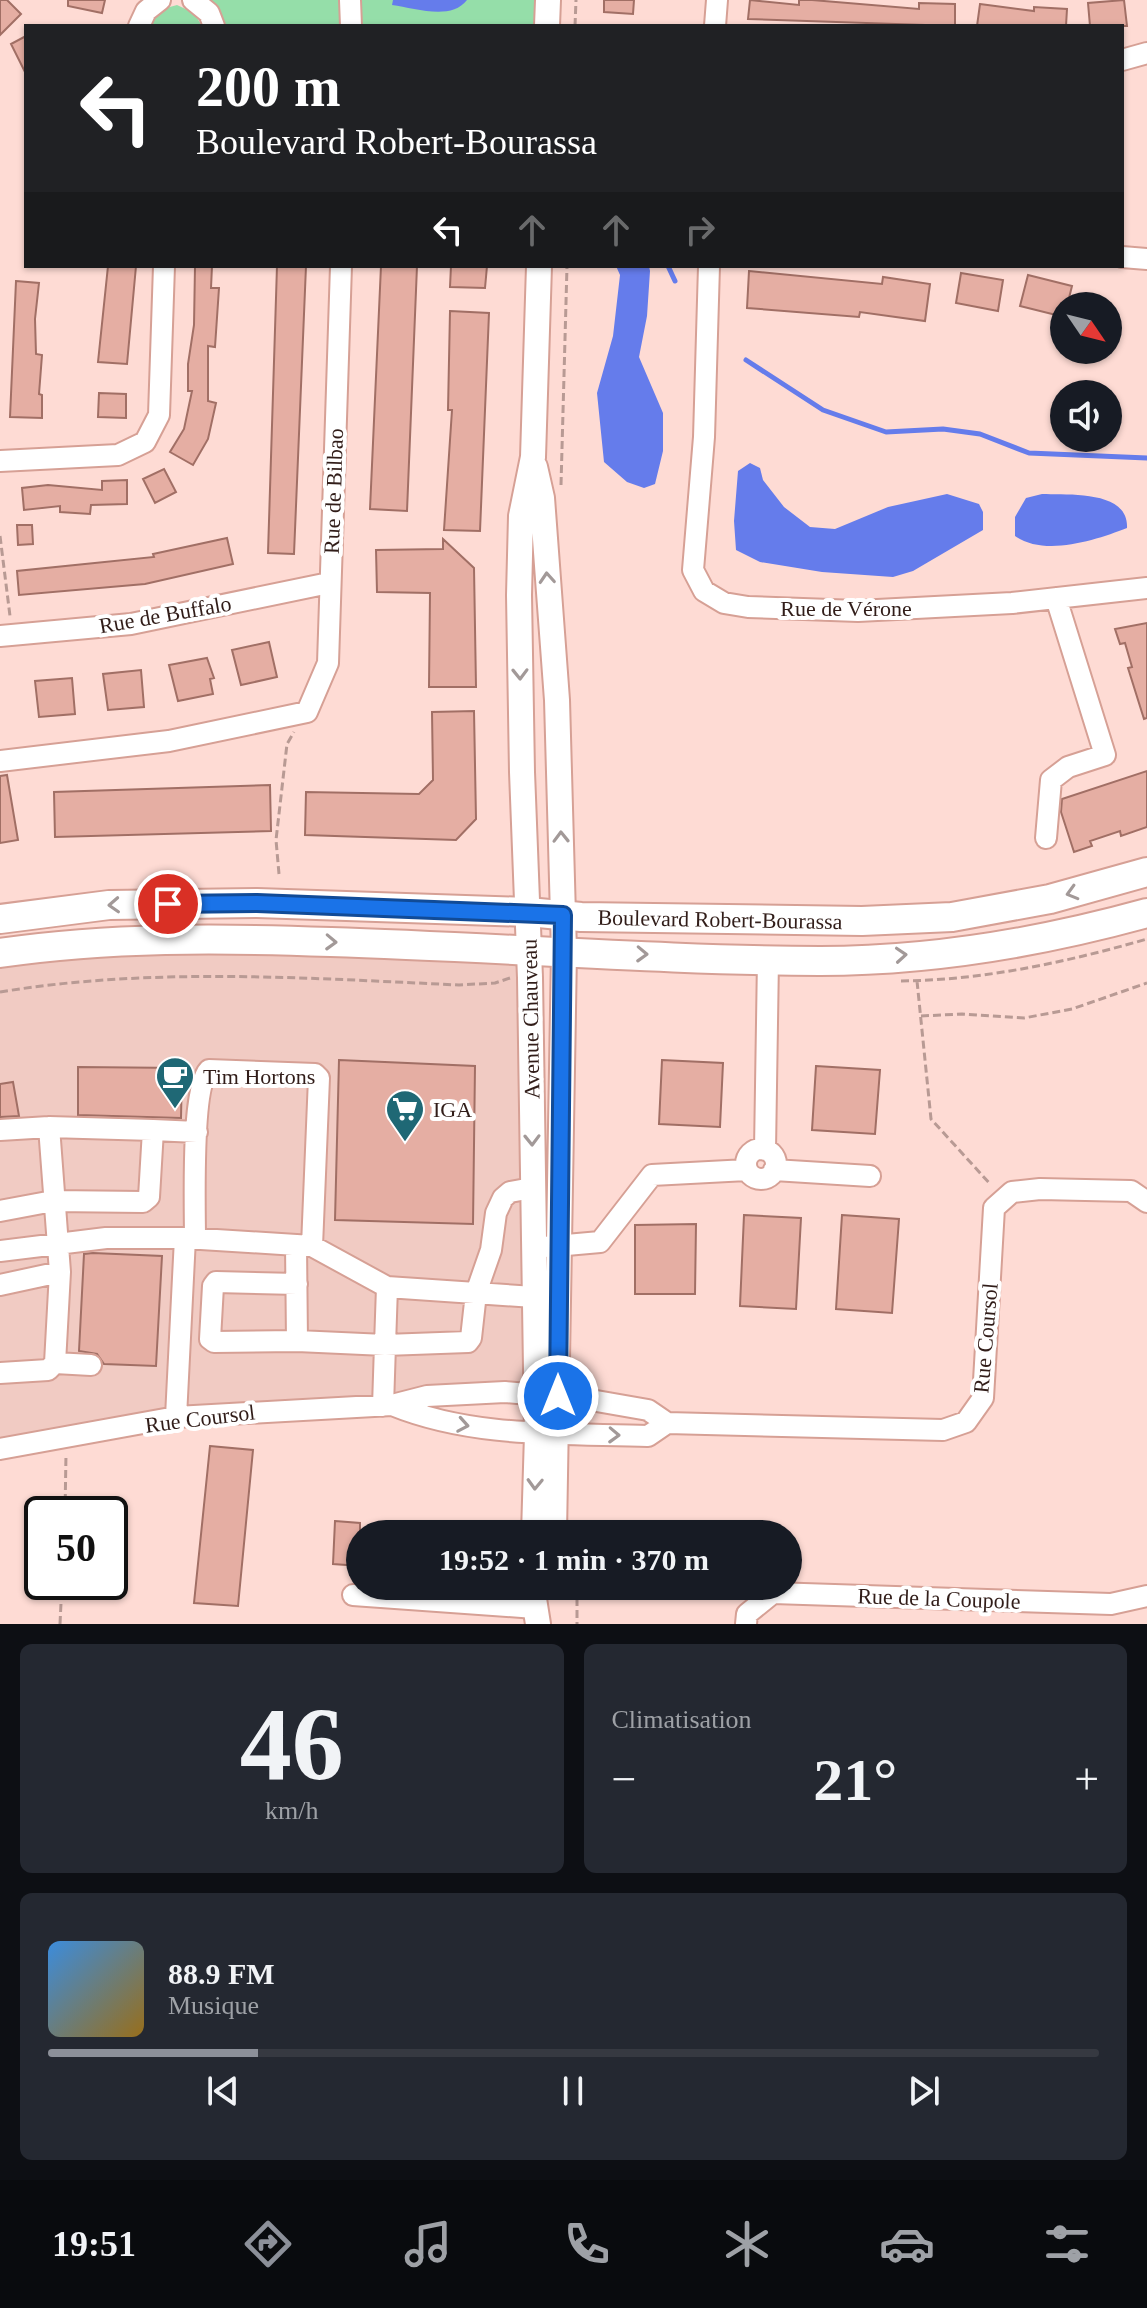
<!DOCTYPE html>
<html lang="fr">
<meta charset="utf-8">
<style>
body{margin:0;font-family:"Times New Roman",serif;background:#242831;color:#f1f3f6;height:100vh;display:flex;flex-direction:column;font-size:30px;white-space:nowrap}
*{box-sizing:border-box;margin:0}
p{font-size:26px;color:#9ea1a6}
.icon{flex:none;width:44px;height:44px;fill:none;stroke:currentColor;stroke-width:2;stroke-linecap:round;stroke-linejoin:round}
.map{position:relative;height:1624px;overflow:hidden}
.drawer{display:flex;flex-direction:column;gap:20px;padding:20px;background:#0d0f14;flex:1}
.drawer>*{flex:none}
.hud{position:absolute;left:24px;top:24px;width:1100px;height:244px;border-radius:0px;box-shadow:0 2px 6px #0004;background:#202124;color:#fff;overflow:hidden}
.needle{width:52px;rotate:125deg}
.fabs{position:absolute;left:1050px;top:292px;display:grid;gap:16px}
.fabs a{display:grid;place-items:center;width:72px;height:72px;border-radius:50%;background:#171b24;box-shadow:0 2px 6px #0004;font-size:40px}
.speed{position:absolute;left:24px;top:1496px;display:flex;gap:16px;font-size:40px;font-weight:700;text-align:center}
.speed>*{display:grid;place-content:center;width:104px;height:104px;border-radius:50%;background:#171b24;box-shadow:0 2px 6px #0004;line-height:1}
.speed .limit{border:4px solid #111;border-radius:12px;background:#fff;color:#111}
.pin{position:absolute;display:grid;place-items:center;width:68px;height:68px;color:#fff;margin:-34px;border:4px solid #fff;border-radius:50%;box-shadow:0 2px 8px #0007}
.me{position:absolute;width:88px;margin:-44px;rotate:0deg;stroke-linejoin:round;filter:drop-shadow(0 0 6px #0008)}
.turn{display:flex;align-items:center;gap:28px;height:168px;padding:0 40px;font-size:36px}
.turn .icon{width:104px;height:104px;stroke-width:2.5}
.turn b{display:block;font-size:56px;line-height:68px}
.lanes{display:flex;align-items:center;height:76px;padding:0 40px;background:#0003;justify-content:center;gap:40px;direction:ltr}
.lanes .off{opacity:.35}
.big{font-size:60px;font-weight:700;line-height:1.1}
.drawer .widget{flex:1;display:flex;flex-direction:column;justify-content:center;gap:12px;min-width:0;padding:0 28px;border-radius:12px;background:#242831}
.drawer .dial{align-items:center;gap:0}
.dial b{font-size:104px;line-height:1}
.song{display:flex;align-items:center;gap:24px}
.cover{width:96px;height:96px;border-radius:12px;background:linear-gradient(135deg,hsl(210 70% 55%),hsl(40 70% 35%))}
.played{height:8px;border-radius:4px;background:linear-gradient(90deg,#8c9099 20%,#363941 20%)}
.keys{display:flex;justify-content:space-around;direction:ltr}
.heat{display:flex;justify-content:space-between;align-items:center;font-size:44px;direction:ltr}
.drawer .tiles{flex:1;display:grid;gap:20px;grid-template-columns:1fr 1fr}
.widget:last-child{grid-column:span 2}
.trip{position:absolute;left:346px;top:1520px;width:456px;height:80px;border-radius:40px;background:#171b24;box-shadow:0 2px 6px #0004;font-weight:700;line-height:80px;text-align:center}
.tabs{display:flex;height:128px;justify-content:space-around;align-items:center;background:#090b0e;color:#9ea1a6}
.tabs .icon{width:56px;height:56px}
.tabs .selected{color:#8c9099}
.tabs b{font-size:36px;color:#f1f3f6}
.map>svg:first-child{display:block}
.built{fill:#f1cbc3}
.green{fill:#95dea9}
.water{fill:#657ceb}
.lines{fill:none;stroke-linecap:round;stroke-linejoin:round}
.stream{stroke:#657ceb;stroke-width:5}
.building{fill:#e5aea3;stroke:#a16f65;stroke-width:2}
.minor-casing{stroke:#d6a095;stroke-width:24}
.major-casing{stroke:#d6a095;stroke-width:28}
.highway-casing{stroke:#d6a095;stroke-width:32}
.path{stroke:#b89a94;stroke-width:3;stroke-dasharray:8 4;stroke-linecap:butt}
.minor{stroke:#fff;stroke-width:20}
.major{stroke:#fff;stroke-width:24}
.highway{stroke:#fff;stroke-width:28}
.oneway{stroke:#a29998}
.route-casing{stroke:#114b97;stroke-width:20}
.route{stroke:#1a73e8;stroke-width:14}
.labels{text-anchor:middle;stroke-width:8;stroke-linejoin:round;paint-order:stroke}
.street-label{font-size:22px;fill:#311d19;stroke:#fff}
.poi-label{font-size:22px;fill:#311d19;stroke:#fff;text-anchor:start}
</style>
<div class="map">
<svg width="1147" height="1624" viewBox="0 0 1147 1624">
<rect width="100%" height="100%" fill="#fedbd4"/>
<path class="built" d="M529,950L536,1395L271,1410L0,1449V953Z"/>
<path class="green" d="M193,0H548L547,26H214Z
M177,5L194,13L202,26H147L159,10Z"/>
<path class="water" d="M393,0H467C451,21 415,8 392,5Z
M616,266H649L650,271L647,316L639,357L663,413V451L655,484L644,488L627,482L604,462L597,393L613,336L620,275Z
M750,463L760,468L763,480L784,507L810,527L835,529L888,507L947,494L979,504L983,512V530L913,571L893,577L822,572L760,562L736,550L734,521L738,471Z
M1042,494C1068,495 1129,490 1127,528C1096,540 1045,557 1015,536V517L1026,498Z"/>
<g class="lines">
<path class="stream" d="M668,266L675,281
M746,360L823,410L886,432L943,429L980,434L1029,453L1147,458"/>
</g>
<path class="building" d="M0,0H7L21,14L0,35Z
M68,0H105L102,13L68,6Z
M604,0H634L633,14L604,12Z
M750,0L799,5V0H812L919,9V3L955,4V26L748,19Z
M1124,0L1127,26H1090L1088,3Z
M980,4L1034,11V7L1067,9L1066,26H977Z
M26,36V74L11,44Z
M108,266H136L127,364L98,362Z
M195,266H212L211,288H219L215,347L208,346V401L216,403L208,439L193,465L170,452L184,429L192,391H188V364L194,325Z
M277,266H306L294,554L268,553Z
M381,266H417L407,511L370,509Z
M451,266H487L485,288L450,287Z
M749,271L882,284L883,277L930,284L925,321L860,312L859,317L747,308Z
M961,273L1003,280L998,311L956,303Z
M1028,275L1072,286L1067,306H1064V317L1020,306Z
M16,281L39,283L35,319L36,354L42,355L39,394L42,395V418L10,417Z
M450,311L489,313L480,531L444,530L452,410H448Z
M99,393L126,394V418L98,417Z
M164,469L176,492L155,503L143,479Z
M127,480V504L91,505L90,514L60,512V506L24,510L22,488L48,485L102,490V481Z
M17,525H32L33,544L18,545Z
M227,538L233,564L145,584L19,595L17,571L154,557L153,554Z
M443,539L474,568L476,687H429L430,593L377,592L376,550L443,549Z
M1147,623V718L1144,719L1128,668L1132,667L1125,643L1120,644L1115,629Z
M269,642L277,677L241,685L232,650Z
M207,658L214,678L210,679L213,694L178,701L169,665Z
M141,670L144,707L108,710L103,674Z
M72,678L75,714L39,717L35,681Z
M474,711L476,819L456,840L305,835L306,792L419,794L433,780L432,712Z
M1147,771V827L1121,836L1120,831L1090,841L1092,846L1074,852L1061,812L1062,799Z
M7,775L18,840L0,843V776Z
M270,785L271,831L55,837L54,792Z
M339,1060L475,1066L473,1224L335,1220Z
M662,1060L723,1063L720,1127L659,1124Z
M816,1066L880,1070L875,1134L812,1130Z
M78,1067L182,1068L181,1118L78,1115Z
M13,1082L19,1116L0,1117V1084Z
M744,1215L801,1218L796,1309L740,1306Z
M842,1215L899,1219L892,1313L836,1309Z
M696,1224L695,1294H635V1225Z
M93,1253L162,1256L156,1366L104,1364L97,1354L79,1351L84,1254Z
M210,1446L253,1450L238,1606L194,1603Z
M335,1521L360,1523V1566L333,1564Z"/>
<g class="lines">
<defs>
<path id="minor" d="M193,0L209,13L214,26
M350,0L351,26
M139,26L146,11L160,0
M715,26L717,0
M1122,60L1147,53
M1122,257L1147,259
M709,266L704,437L693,570L704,591L724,603L748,607L858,611L1012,603L1147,588
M0,461L118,455L145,442L159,415L164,266
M0,636L131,624L329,583
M0,761L169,741L307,712L328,663L341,266
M1046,838L1051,780L1068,767L1105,755L1056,598
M0,1130L49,1127
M746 1164a15 15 0 1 1 30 0a15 15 0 1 1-30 0Z
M765,1150L768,959
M774,1170L870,1176
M0,1211L53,1201L143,1202L149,1197L153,1130L197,1132
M195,1238C195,1209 191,1087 209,1070L315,1074L319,1078L312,1246
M296,1245L297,1341L214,1342L210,1339L213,1286L216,1282L297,1284
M544,1247L600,1242L652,1175L747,1170
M0,1251L106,1238H185L312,1246L387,1287L534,1297
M0,1285L60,1272
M387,1287L385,1345L468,1342L471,1338L476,1293L491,1250L496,1213L503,1198L510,1192L532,1188
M297,1341L385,1345L383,1406
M55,1363L91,1365
M0,1373L48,1370L55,1363L60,1272L49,1127L153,1130
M392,1405C473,1438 562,1433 648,1436L667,1423
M176,1417L185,1238
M0,1449L176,1417L392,1405L427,1396L505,1392L585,1399L648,1410L667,1423L943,1430L966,1422L983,1398L994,1208L1012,1192L1040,1189L1131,1191L1147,1202
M353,1595L535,1608
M746,1624L747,1614L773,1593L1111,1604L1147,1596"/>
<path id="major" d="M547,26L548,0
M535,467L542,498L557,700L564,952L554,1534
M534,1534L537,1434L530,978L522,772L519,595L521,516L533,457L539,266
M532,1586L538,1624"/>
<path id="highway" d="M0,919L109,905L257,903L528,912L581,917L862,921L952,917L1050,899L1147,872
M0,953C110,937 220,938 331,942C494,947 657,960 820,961C929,961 1042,942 1147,913"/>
</defs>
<use href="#minor" class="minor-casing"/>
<use href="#major" class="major-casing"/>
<use href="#highway" class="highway-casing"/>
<path class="path" d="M575,26L576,0
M561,485L567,266
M0,536L10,616
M279,874L276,840L287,744L294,732
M901,981C985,980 1067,962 1147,939
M917,981L931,1119L991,1185
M0,992C151,967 306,978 459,985L495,983L510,978
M921,1016L962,1014L1024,1018L1072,1009L1147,983
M65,1514L66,1454
M577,1586V1624
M60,1624L62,1582"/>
<use href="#minor" class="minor"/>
<use href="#major" class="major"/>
<use href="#highway" class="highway"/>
</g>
<defs><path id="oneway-chevron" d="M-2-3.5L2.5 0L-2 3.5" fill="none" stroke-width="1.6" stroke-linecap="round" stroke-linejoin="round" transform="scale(2)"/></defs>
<g class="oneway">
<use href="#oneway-chevron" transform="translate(547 578) rotate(-94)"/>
<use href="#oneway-chevron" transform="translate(520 674) rotate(89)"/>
<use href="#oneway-chevron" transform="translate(561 837) rotate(-91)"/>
<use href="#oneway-chevron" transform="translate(1072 893) rotate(164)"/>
<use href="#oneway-chevron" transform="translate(114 905) rotate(177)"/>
<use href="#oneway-chevron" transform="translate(331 942) rotate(2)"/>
<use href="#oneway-chevron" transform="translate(642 954) rotate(2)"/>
<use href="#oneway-chevron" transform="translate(901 955) rotate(-4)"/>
<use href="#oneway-chevron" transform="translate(532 1140) rotate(89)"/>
<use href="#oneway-chevron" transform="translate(463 1425) rotate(10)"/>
<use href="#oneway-chevron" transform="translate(614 1435) rotate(2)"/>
<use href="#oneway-chevron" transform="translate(535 1484) rotate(92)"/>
</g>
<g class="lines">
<defs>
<path id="route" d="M168,904L257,903L563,915L558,1396"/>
</defs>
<use href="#route" class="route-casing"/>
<use href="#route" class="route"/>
</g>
<defs>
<symbol id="cafe-pin" viewBox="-11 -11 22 30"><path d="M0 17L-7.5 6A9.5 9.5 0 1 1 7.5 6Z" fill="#1f6875" stroke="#fff"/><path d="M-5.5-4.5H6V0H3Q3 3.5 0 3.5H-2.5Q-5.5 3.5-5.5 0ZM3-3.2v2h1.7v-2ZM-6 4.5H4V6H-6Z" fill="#fff"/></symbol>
<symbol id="supermarket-pin" viewBox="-11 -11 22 30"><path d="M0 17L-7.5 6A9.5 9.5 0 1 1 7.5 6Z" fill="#1f6875" stroke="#fff"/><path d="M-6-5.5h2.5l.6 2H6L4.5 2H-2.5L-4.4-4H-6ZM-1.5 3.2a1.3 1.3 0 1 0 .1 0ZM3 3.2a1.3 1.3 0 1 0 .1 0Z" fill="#fff"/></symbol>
</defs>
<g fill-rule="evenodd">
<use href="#cafe-pin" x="153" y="1054" width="44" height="60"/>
<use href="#supermarket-pin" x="383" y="1087" width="44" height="60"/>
</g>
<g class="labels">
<g class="street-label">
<text transform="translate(333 491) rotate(-88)" y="8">Rue de Bilbao</text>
<text x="846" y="616">Rue de Vérone</text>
<text transform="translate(165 614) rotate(-10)" y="8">Rue de Buffalo</text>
<text transform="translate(720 919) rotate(1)" y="8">Boulevard Robert-Bourassa</text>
<text transform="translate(530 1019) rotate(-91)" y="8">Avenue Chauveau</text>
<text transform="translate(985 1338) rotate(-85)" y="8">Rue Coursol</text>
<text transform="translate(200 1418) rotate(-7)" y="8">Rue Coursol</text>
<text transform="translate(939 1598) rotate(2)" y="8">Rue de la Coupole</text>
</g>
<g class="poi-label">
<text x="203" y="1084">Tim Hortons</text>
<text x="433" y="1117">IGA</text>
</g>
</g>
</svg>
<div class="fabs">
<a><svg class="needle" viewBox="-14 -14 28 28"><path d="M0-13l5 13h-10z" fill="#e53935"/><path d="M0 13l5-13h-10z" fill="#9ea1a6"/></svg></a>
<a><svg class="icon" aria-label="sound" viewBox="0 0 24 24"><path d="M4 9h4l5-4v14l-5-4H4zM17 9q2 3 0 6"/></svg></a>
</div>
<div class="speed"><div class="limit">50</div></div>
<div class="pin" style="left:168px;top:904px;background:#d93025"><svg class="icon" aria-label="arrive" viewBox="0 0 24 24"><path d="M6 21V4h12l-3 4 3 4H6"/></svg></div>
<svg class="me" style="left:558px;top:1396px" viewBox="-20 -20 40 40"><circle r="17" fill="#1a73e8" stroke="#fff" stroke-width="3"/><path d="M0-11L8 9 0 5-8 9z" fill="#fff"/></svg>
<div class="trip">19:52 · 1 min · 370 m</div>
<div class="hud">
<div class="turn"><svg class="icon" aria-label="left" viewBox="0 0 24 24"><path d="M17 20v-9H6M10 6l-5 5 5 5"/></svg><div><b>200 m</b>Boulevard Robert-Bourassa</div></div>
<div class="lanes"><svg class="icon" aria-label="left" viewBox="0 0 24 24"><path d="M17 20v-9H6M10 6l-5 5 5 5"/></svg><svg class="icon off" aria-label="ahead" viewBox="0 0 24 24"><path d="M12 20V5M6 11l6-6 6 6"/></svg><svg class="icon off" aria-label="ahead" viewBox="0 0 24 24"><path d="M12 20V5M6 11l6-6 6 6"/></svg><svg class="icon off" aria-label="right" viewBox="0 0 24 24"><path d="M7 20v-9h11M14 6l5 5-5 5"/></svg></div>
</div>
</div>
<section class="drawer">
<div class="tiles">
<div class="widget dial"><b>46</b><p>km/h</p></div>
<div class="widget"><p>Climatisation</p>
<div class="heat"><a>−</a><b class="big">21°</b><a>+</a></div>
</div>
<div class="widget">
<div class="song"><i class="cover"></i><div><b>88.9 FM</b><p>Musique</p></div></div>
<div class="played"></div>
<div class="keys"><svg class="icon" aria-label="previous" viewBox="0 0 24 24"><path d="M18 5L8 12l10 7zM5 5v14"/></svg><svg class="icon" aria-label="pause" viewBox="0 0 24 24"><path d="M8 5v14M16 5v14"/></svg><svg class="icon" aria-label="next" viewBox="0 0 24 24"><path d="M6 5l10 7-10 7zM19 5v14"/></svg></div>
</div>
</div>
</section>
<nav class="tabs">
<b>19:51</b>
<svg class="icon selected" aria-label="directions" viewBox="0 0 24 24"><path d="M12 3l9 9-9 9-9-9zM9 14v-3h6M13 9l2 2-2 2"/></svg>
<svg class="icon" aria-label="music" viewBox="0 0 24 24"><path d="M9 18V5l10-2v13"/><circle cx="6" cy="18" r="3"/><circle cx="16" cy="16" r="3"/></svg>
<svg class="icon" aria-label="phone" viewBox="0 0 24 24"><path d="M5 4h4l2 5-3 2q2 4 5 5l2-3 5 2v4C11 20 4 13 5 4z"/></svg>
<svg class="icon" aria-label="climate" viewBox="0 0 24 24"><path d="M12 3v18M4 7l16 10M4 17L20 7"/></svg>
<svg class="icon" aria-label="car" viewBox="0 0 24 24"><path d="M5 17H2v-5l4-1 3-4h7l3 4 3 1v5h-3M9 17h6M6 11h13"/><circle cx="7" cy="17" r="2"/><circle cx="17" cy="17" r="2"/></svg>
<svg class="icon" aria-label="filters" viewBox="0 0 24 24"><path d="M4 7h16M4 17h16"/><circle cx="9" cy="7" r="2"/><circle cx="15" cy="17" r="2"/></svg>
</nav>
